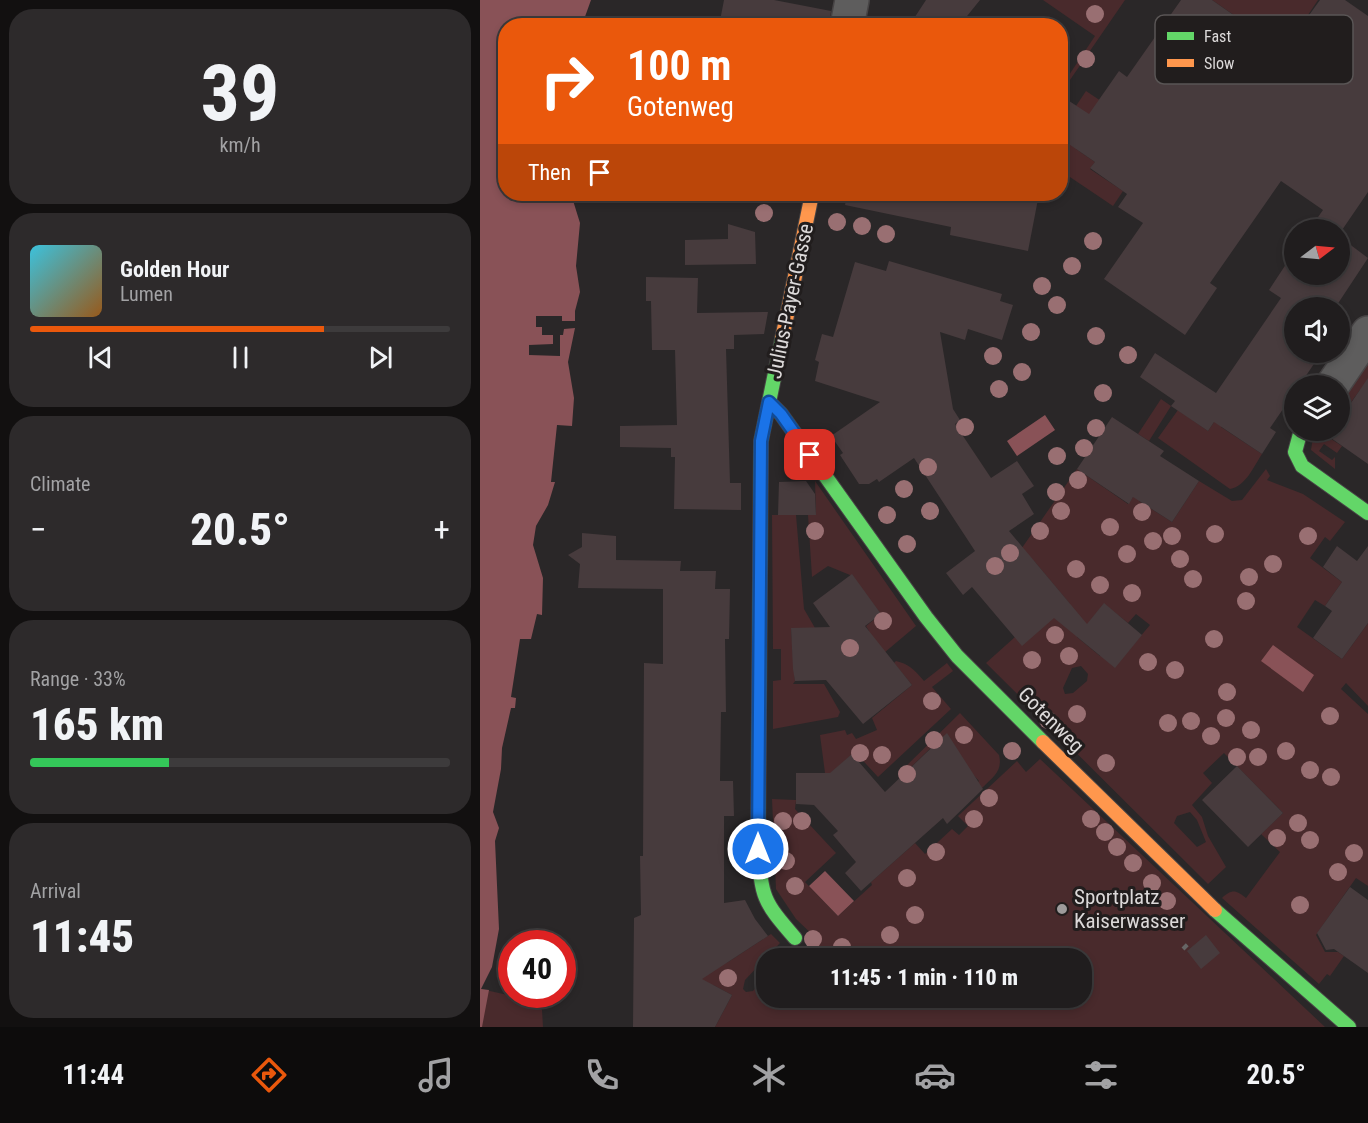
<!DOCTYPE html>
<meta charset="utf-8">
<style>
body{margin:0;font-family:"Roboto Condensed",sans-serif;background:#2d2a2b;color:#f1f3f6;height:100vh;display:flex;flex-direction:column;font-size:22px;white-space:nowrap}
*{box-sizing:border-box;margin:0}
p{font-size:20px;color:#a2a2a4}
.icon{flex:none;width:33px;height:33px;fill:none;stroke:currentColor;stroke-width:2;stroke-linecap:round;stroke-linejoin:round}
.map{position:relative;flex:1;overflow:hidden}
.panel{display:flex;flex-direction:column;gap:9px;padding:9px;background:#121010;width:480px}
.panel>*{flex:none}
.hud{position:absolute;left:18px;top:18px;width:570px;height:183px;border-radius:24px;box-shadow:0 3px 9px #0003,0 0 0 2px #3d3b3c;background:#ea580c;color:#fff;overflow:hidden}
.needle{width:39px;rotate:74deg}
.buttons{position:absolute;left:804px;top:219px;display:grid;gap:12px}
.buttons a{display:grid;place-items:center;width:66px;height:66px;border-radius:50%;background:#201d1e;box-shadow:0 3px 9px #0003,0 0 0 2px #3d3b3c;font-size:30px}
.speed{position:absolute;left:18px;top:930px;display:flex;gap:12px;font-size:30px;font-weight:700;text-align:center}
.speed>*{display:grid;place-content:center;width:78px;height:78px;border-radius:50%;background:#201d1e;box-shadow:0 3px 9px #0003,0 0 0 2px #3d3b3c;line-height:1}
.speed .limit{border:9px solid #d22;background:#fff;color:#111}
.pin{position:absolute;display:grid;place-items:center;width:51px;height:51px;color:#fff;margin:-26px;border-radius:12px;box-shadow:0 3px 9px #0006}
.me{position:absolute;width:66px;margin:-33px;rotate:0deg;stroke-linejoin:round;filter:drop-shadow(0 0 4px #0008)}
.turn{display:flex;align-items:center;gap:21px;height:126px;padding:0 30px;font-size:27px}
.turn .icon{width:78px;height:78px;stroke-width:2.5}
.turn b{display:block;font-size:42px;line-height:51px}
.then{display:flex;align-items:center;height:57px;padding:0 30px;background:#0003;gap:12px;font-size:22px}
.big{font-size:45px;font-weight:800;line-height:1.1}
.panel .tile{flex:1;display:flex;flex-direction:column;justify-content:center;gap:9px;min-width:0;padding:0 21px;border-radius:24px;background:#2d2a2b}
.panel .dial{align-items:center;gap:0}
.dial b{font-size:78px;line-height:1}
.song{display:flex;align-items:center;gap:18px}
.cover{width:72px;height:72px;border-radius:9px;background:linear-gradient(135deg,hsl(190 70% 55%),hsl(30 70% 35%))}
.played{height:6px;border-radius:3px;background:linear-gradient(90deg,#ea580c 70%,#3d3b3c 70%)}
.keys{display:flex;justify-content:space-around;direction:ltr}
.heat{display:flex;justify-content:space-between;align-items:center;font-size:33px;direction:ltr}
.charge{height:9px;border-radius:4px;background:linear-gradient(90deg,#34c759 33%,#3d3b3c 0)}
.trip{position:absolute;left:276px;top:948px;width:336px;height:60px;border-radius:24px;background:#201d1e;box-shadow:0 3px 9px #0003,0 0 0 2px #3d3b3c;font-weight:800;line-height:60px;text-align:center}
.dock{display:flex;height:96px;justify-content:space-around;align-items:center;background:#0d0c0c;color:#a2a2a4}
.dock .icon{width:42px;height:42px}
.dock .current{color:#ea580c}
.dock b{font-size:27px;color:#f1f3f6}
main{display:flex;flex:1;min-height:0}
.map>svg:first-child{display:block}
.green{fill:#492a2c;fill-rule:evenodd}
.water{fill:#895257}
.pier{fill:#2a2728}
.building{fill:#473b3d}
.lines{fill:none;stroke-linecap:round;stroke-linejoin:round}
.street-casing{stroke:#474445;stroke-width:36}
.fast-casing{stroke:#474445;stroke-width:16}
.slow-casing{stroke:#474445;stroke-width:16}
.path{stroke:#666565;stroke-width:4;stroke-dasharray:6 3;stroke-linecap:butt}
.street{stroke:#5e5d5d;stroke-width:33}
.fast{stroke:#63d668;stroke-width:14}
.slow{stroke:#ff974d;stroke-width:14}
.tree{fill:#996f72}
.route-casing{stroke:#114b97;stroke-width:15}
.route{stroke:#1a73e8;stroke-width:10}
.poi-dot{fill:#9e9b9b;stroke:#211d1d;stroke-width:2}
.labels{text-anchor:middle;stroke-width:6;stroke-linejoin:round;paint-order:stroke}
.street-label{font-size:21px;fill:#dcd9d9;stroke:#211d1d}
.poi-label{font-size:21px;fill:#dcd9d9;stroke:#211d1d;text-anchor:start}
.key{fill:#211d1d;stroke:#595555;stroke-width:1.5}
.key-label{font-size:16px;fill:#dcd9d9}
</style>
<main>
<section class="panel">
<div class="tile dial"><b>39</b><p>km/h</p></div>
<div class="tile">
<div class="song"><i class="cover"></i><div><b>Golden Hour</b><p>Lumen</p></div></div>
<div class="played"></div>
<div class="keys"><svg class="icon" aria-label="previous" viewBox="0 0 24 24"><path d="M18 5L8 12l10 7zM5 5v14"/></svg><svg class="icon" aria-label="pause" viewBox="0 0 24 24"><path d="M8 5v14M16 5v14"/></svg><svg class="icon" aria-label="next" viewBox="0 0 24 24"><path d="M6 5l10 7-10 7zM19 5v14"/></svg></div>
</div>
<div class="tile"><p>Climate</p>
<div class="heat"><a>−</a><b class="big">20.5°</b><a>+</a></div>
</div>
<div class="tile"><p>Range · 33%</p><b class="big">165 km</b><div class="charge"></div></div>
<div class="tile"><p>Arrival</p><b class="big">11:45</b></div>
</section>
<div class="map">
<svg width="888" height="1027" viewBox="0 0 888 1027">
<rect width="100%" height="100%" fill="#2a2728"/>
<path class="green" d="M563,0H645L581,93V87L615,36Z
M732,0H838L822,24L817,21L793,57L773,38L777,31Z
M606,91L627,105L596,149L615,162L610,169L643,191L633,206L581,171L589,156L581,150L580,130Z
M888,351V396L880,390L866,409L864,407L860,413V393Z
M681,399L691,406L669,441L658,434Z
M748,401L755,405L741,427L782,454C774,466 766,486 750,489L678,438L698,410L728,431Z
M834,431H847L845,435L862,446L857,453L844,444L839,451L852,460L855,457V469L831,450Z
M597,469L648,504L664,482L659,501L692,522L719,481L752,501L762,500L786,469L790,476L787,480L823,494L865,522L850,541L845,537L830,558L862,582L845,606L835,600L817,627L862,659L888,623V706L866,683L861,689L888,714V886L876,878L836,935L845,952H858L864,956L850,976L847,974L839,984L742,898C752,889 756,890 766,898L800,852L781,834L803,813L744,753L723,773L732,783L712,805L722,817L728,836L746,867L728,884L506,663L535,637L590,604L554,561L537,555ZM624,604L648,623L656,614L670,625L648,651L629,647L620,656L597,637ZM601,666L608,674L607,681L593,693L585,694L583,688L592,668ZM710,812L717,820L726,842L717,847L694,823L697,816Z
M335,481L436,626L398,658L359,653L389,631L386,626L401,614L370,575L348,566L332,577L328,515H336Z
M292,515H316L324,609L335,628L311,629L315,681L313,684H344L360,712L358,717L293,729V681L301,680V649H293Z
M416,661C428,664 433,668 444,681L467,663L473,671L452,687L471,709L398,777L375,752L351,773H345L340,735L365,730L367,735L372,733L376,739L397,730L392,718L432,685L414,663Z
M480,713L519,755C523,771 513,777 502,788L497,783L499,781L468,748L464,752L456,743L430,768V784L419,773Z
M560,759L845,1027H235L252,995L233,985L220,1007L162,1027L170,993L248,962L291,934L300,943L265,980L263,989L266,992L273,991L286,976V998H602V958H319L337,939L316,919L296,889L292,799L316,800L315,809L356,853L325,882L358,916L392,885L391,882L435,843L445,854L472,829L479,835L488,826L478,816L537,761L546,772Z
M1,989L58,1002L62,1010L63,1027H0Z"/>
<path class="water" d="M0,0H111L102,25L26,26V194H91L100,223L96,266L100,292L95,311V328L88,362L94,398L92,426L77,425L71,482H75L68,505L56,526L53,545L63,578L62,615L57,614L51,639H40L31,697L36,698L35,708H31L22,748L21,769L13,812L19,828L15,841L19,929L12,967L1,989L9,990L2,1027H0Z
M565,415L575,430L537,456L527,441Z
M793,645L834,675L823,692L781,661Z
M345,871L374,901L358,916L329,886Z"/>
<path class="pier" d="M56,316H82V321H95V328L84,329L83,335H80V356L49,355V345L73,344V335H62V327H56Z"/>
<path class="building" d="M244,0H294L351,11L349,26H239Z
M446,0H500L479,26H429Z
M701,0H732L804,50L840,0H865L888,16V192L860,233V230H829L843,210L801,181L730,283L737,288L705,335L624,279L663,223L638,207L647,194L610,168L615,162L580,138V95L609,114L639,71L647,77Z
M367,194H559L548,251L470,235L471,227L365,205Z
M248,224L275,232L276,264L205,265V240L248,239Z
M860,237L888,258L855,308H814V352H842L819,386H814V393L790,428L796,432L782,454L734,422L728,431L691,406L695,401L660,377L675,353L736,393L801,298L789,290L814,252V274H860Z
M409,261L522,294L520,301L533,305L522,340L488,329L485,340L460,332L473,409L480,420L475,424L511,478L537,461L554,486L542,494L554,514L529,531L607,624L624,603L662,635L635,668L574,618L542,646L492,587L483,595L466,573L495,551L434,458L399,482L397,479L389,484H379L360,455L363,453L351,436L400,402L335,381L339,362L335,360L342,334L353,337L375,262L406,271Z
M166,277L218,278L217,313L288,312L284,334L254,335V349H246L250,483H261V510L194,509L195,457H191V448L140,447V426L197,425L195,350H172L171,301H166Z
M888,378V464L848,436L852,430H860V419Z
M632,417L684,451L680,456L719,481L692,522L653,497L649,504L597,469Z
M326,481L335,494L336,515H298L299,482Z
M102,533L136,536V560L201,561L200,571H236L235,589H250L249,639H245L246,712H241L240,781H253L254,816H244V903L265,900L275,919L288,936L222,979L252,995L235,1027H153L154,918L161,915L160,856H163L164,663L183,664V589L98,588L100,564L88,555L102,547Z
M857,546L877,561L888,546V623L862,659L833,638L852,611L845,606L862,582L843,567Z
M372,574L401,614L385,626L432,685L383,724L346,680L315,681L313,669L311,628L350,627L333,603Z
M467,733L503,789L467,824L463,818L381,891L365,873L376,862L353,835L358,831L334,805L316,804V773H350L372,754L405,792Z
M757,766L803,813L768,847L722,800Z
M870,887L888,900V973L854,949L846,950L837,933Z
M726,935L740,953L721,969L707,951Z"/>
<g class="lines">
<defs>
<path id="street" d="M367,26L372,0
M852,386L888,333"/>
<path id="fast" d="M302,339L281,441L278,848C282,898 282,900 315,938
M289,402L301,414L446,617L477,656L563,742
M821,430L815,452L822,466L888,513
M735,910L869,1027"/>
<path id="slow" d="M302,339L332,194
M563,742L735,910"/>
</defs>
<use href="#street" class="street-casing"/>
<use href="#fast" class="fast-casing"/>
<use href="#slow" class="slow-casing"/>
<path class="path" d="M703,949L708,944"/>
<use href="#street" class="street"/>
<use href="#fast" class="fast"/>
<use href="#slow" class="slow"/>
</g>
<g class="tree">
<circle cx="615" cy="14" r="9"/>
<circle cx="606" cy="59" r="9"/>
<circle cx="284" cy="213" r="9"/>
<circle cx="357" cy="222" r="9"/>
<circle cx="382" cy="226" r="9"/>
<circle cx="406" cy="234" r="9"/>
<circle cx="613" cy="241" r="9"/>
<circle cx="592" cy="266" r="9"/>
<circle cx="562" cy="286" r="9"/>
<circle cx="577" cy="305" r="9"/>
<circle cx="551" cy="332" r="9"/>
<circle cx="616" cy="336" r="9"/>
<circle cx="648" cy="355" r="9"/>
<circle cx="513" cy="356" r="9"/>
<circle cx="542" cy="372" r="9"/>
<circle cx="519" cy="389" r="9"/>
<circle cx="623" cy="393" r="9"/>
<circle cx="485" cy="427" r="9"/>
<circle cx="616" cy="428" r="9"/>
<circle cx="604" cy="448" r="9"/>
<circle cx="577" cy="456" r="9"/>
<circle cx="448" cy="467" r="9"/>
<circle cx="598" cy="480" r="9"/>
<circle cx="424" cy="489" r="9"/>
<circle cx="576" cy="492" r="9"/>
<circle cx="450" cy="511" r="9"/>
<circle cx="581" cy="511" r="9"/>
<circle cx="662" cy="512" r="9"/>
<circle cx="407" cy="515" r="9"/>
<circle cx="630" cy="527" r="9"/>
<circle cx="335" cy="531" r="9"/>
<circle cx="560" cy="531" r="9"/>
<circle cx="735" cy="534" r="9"/>
<circle cx="692" cy="536" r="9"/>
<circle cx="828" cy="536" r="9"/>
<circle cx="673" cy="541" r="9"/>
<circle cx="427" cy="544" r="9"/>
<circle cx="530" cy="553" r="9"/>
<circle cx="647" cy="554" r="9"/>
<circle cx="700" cy="559" r="9"/>
<circle cx="793" cy="564" r="9"/>
<circle cx="515" cy="566" r="9"/>
<circle cx="596" cy="569" r="9"/>
<circle cx="769" cy="577" r="9"/>
<circle cx="713" cy="579" r="9"/>
<circle cx="620" cy="585" r="9"/>
<circle cx="652" cy="593" r="9"/>
<circle cx="766" cy="601" r="9"/>
<circle cx="403" cy="621" r="9"/>
<circle cx="575" cy="635" r="9"/>
<circle cx="734" cy="639" r="9"/>
<circle cx="370" cy="648" r="9"/>
<circle cx="589" cy="656" r="9"/>
<circle cx="552" cy="660" r="9"/>
<circle cx="668" cy="662" r="9"/>
<circle cx="695" cy="670" r="9"/>
<circle cx="747" cy="692" r="9"/>
<circle cx="452" cy="701" r="9"/>
<circle cx="597" cy="714" r="9"/>
<circle cx="850" cy="716" r="9"/>
<circle cx="746" cy="718" r="9"/>
<circle cx="568" cy="720" r="9"/>
<circle cx="711" cy="721" r="9"/>
<circle cx="688" cy="723" r="9"/>
<circle cx="771" cy="730" r="9"/>
<circle cx="484" cy="735" r="9"/>
<circle cx="731" cy="736" r="9"/>
<circle cx="454" cy="740" r="9"/>
<circle cx="532" cy="751" r="9"/>
<circle cx="806" cy="751" r="9"/>
<circle cx="380" cy="753" r="9"/>
<circle cx="402" cy="755" r="9"/>
<circle cx="757" cy="757" r="9"/>
<circle cx="778" cy="757" r="9"/>
<circle cx="626" cy="763" r="9"/>
<circle cx="830" cy="770" r="9"/>
<circle cx="427" cy="774" r="9"/>
<circle cx="851" cy="777" r="9"/>
<circle cx="509" cy="798" r="9"/>
<circle cx="494" cy="819" r="9"/>
<circle cx="611" cy="819" r="9"/>
<circle cx="303" cy="821" r="9"/>
<circle cx="322" cy="821" r="9"/>
<circle cx="818" cy="823" r="9"/>
<circle cx="625" cy="832" r="9"/>
<circle cx="797" cy="838" r="9"/>
<circle cx="830" cy="840" r="9"/>
<circle cx="637" cy="847" r="9"/>
<circle cx="456" cy="852" r="9"/>
<circle cx="874" cy="853" r="9"/>
<circle cx="306" cy="861" r="9"/>
<circle cx="653" cy="863" r="9"/>
<circle cx="858" cy="872" r="9"/>
<circle cx="427" cy="878" r="9"/>
<circle cx="672" cy="883" r="9"/>
<circle cx="315" cy="886" r="9"/>
<circle cx="687" cy="901" r="9"/>
<circle cx="820" cy="905" r="9"/>
<circle cx="435" cy="915" r="9"/>
<circle cx="410" cy="935" r="9"/>
<circle cx="333" cy="939" r="9"/>
<circle cx="362" cy="947" r="9"/>
<circle cx="248" cy="978" r="9"/>
</g>
<g class="lines">
<defs>
<path id="route" d="M278,849L281,441L289,402L301,414L330,455"/>
</defs>
<use href="#route" class="route-casing"/>
<use href="#route" class="route"/>
</g>
<circle class="poi-dot" cx="582" cy="909" r="6"/>
<g class="labels">
<g class="street-label">
<text transform="translate(310 301) rotate(-78)" y="7">Julius-Payer-Gasse</text>
<text transform="translate(571 720) rotate(45)" y="7">Gotenweg</text>
</g>
<g class="poi-label">
<text x="594" y="904">Sportplatz<tspan x="594" dy="24">Kaiserwasser</tspan></text>
</g>
</g>
<rect x="675" y="15" width="198" height="69" rx="9" class="key"/>
<rect x="687" y="32" width="27" height="8" fill="#63d668"/>
<rect x="687" y="59" width="27" height="8" fill="#ff974d"/>
<g class="key-label">
<text x="724" y="42">Fast</text>
<text x="724" y="69">Slow</text>
</g>
</svg>
<div class="buttons">
<a><svg class="needle" viewBox="-14 -14 28 28"><path d="M0-13l5 13h-10z" fill="#e53935"/><path d="M0 13l5-13h-10z" fill="#a2a2a4"/></svg></a>
<a><svg class="icon" aria-label="sound" viewBox="0 0 24 24"><path d="M4 9h4l5-4v14l-5-4H4zM17 9q2 3 0 6"/></svg></a>
<a><svg class="icon" aria-label="layers" viewBox="0 0 24 24"><path d="M12 4l9 5-9 5-9-5zM3 14l9 5 9-5"/></svg></a>
</div>
<div class="speed"><div class="limit">40</div></div>
<div class="pin" style="left:330px;top:455px;background:#d93025"><svg class="icon" aria-label="arrive" viewBox="0 0 24 24"><path d="M6 21V4h12l-3 4 3 4H6"/></svg></div>
<svg class="me" style="left:278px;top:849px" viewBox="-20 -20 40 40"><circle r="17" fill="#1a73e8" stroke="#fff" stroke-width="3"/><path d="M0-11L8 9 0 5-8 9z" fill="#fff"/></svg>
<div class="trip">11:45 · 1 min · 110 m</div>
<div class="hud">
<div class="turn"><svg class="icon" aria-label="right" viewBox="0 0 24 24"><path d="M7 20v-9h11M14 6l5 5-5 5"/></svg><div><b>100 m</b>Gotenweg</div></div>
<div class="then">Then<svg class="icon" aria-label="arrive" viewBox="0 0 24 24"><path d="M6 21V4h12l-3 4 3 4H6"/></svg></div>
</div>
</div>
</main>
<nav class="dock">
<b>11:44</b>
<svg class="icon current" aria-label="directions" viewBox="0 0 24 24"><path d="M12 3l9 9-9 9-9-9zM9 14v-3h6M13 9l2 2-2 2"/></svg>
<svg class="icon" aria-label="music" viewBox="0 0 24 24"><path d="M9 18V5l10-2v13"/><circle cx="6" cy="18" r="3"/><circle cx="16" cy="16" r="3"/></svg>
<svg class="icon" aria-label="phone" viewBox="0 0 24 24"><path d="M5 4h4l2 5-3 2q2 4 5 5l2-3 5 2v4C11 20 4 13 5 4z"/></svg>
<svg class="icon" aria-label="climate" viewBox="0 0 24 24"><path d="M12 3v18M4 7l16 10M4 17L20 7"/></svg>
<svg class="icon" aria-label="car" viewBox="0 0 24 24"><path d="M5 17H2v-5l4-1 3-4h7l3 4 3 1v5h-3M9 17h6M6 11h13"/><circle cx="7" cy="17" r="2"/><circle cx="17" cy="17" r="2"/></svg>
<svg class="icon" aria-label="filters" viewBox="0 0 24 24"><path d="M4 7h16M4 17h16"/><circle cx="9" cy="7" r="2"/><circle cx="15" cy="17" r="2"/></svg>
<b>20.5°</b>
</nav>
